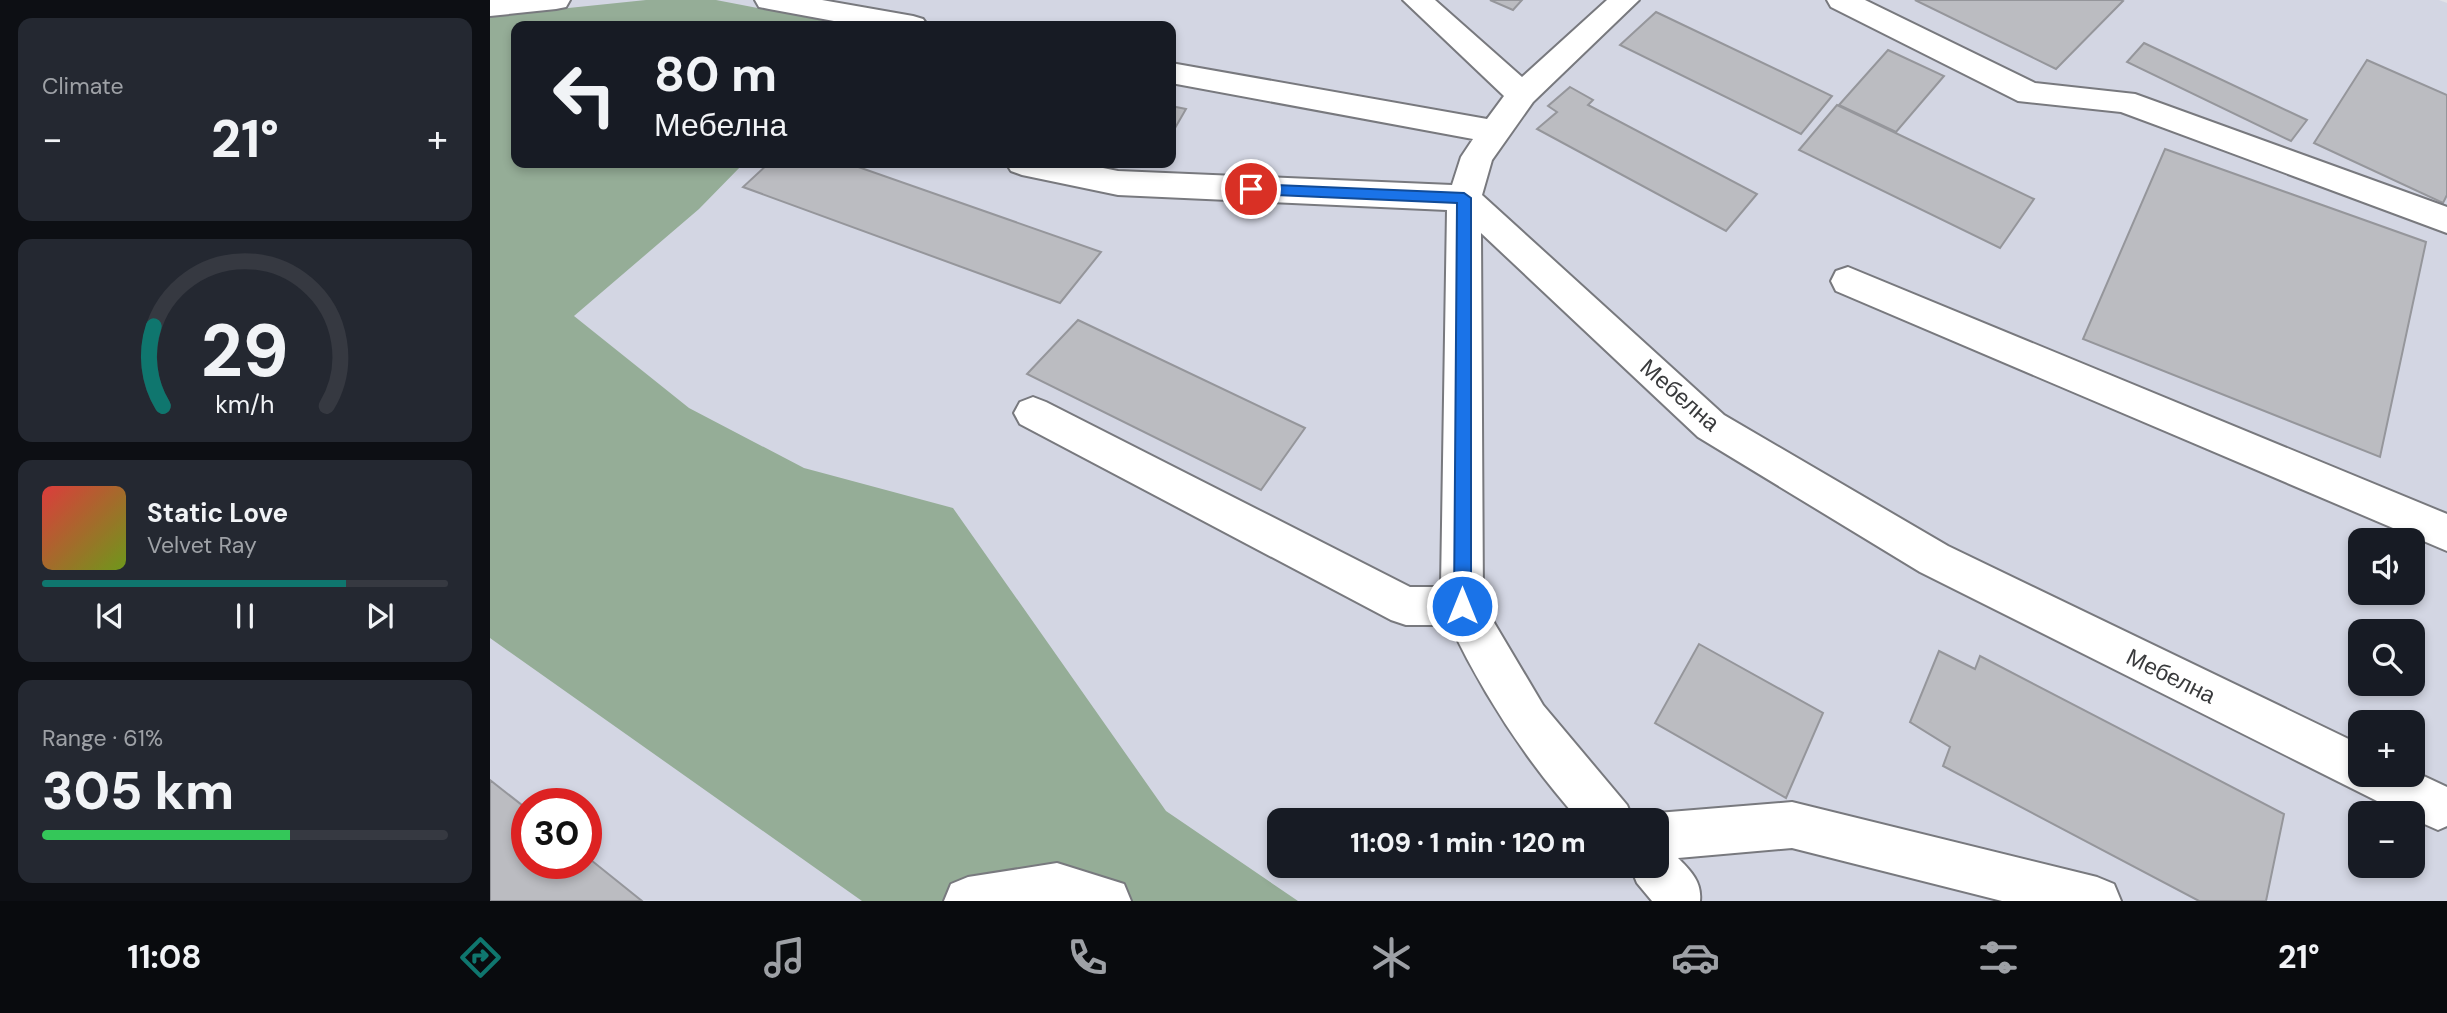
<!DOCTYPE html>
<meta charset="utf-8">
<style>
body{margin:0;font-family:"DM Sans",sans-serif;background:#242831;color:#f1f3f6;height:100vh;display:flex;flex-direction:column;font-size:26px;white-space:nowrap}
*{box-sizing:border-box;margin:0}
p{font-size:23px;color:#9ea1a6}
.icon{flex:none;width:38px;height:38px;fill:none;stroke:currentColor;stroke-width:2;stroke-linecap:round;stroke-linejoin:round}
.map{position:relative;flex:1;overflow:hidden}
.panel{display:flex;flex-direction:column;gap:18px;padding:18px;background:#0d0f14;width:490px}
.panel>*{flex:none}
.guide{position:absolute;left:21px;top:21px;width:665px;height:147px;border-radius:14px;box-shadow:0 4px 10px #0003;background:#171b24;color:#f1f3f6;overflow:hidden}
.tools{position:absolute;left:1858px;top:528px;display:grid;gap:14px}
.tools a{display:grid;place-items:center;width:77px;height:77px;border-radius:14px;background:#171b24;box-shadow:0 4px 10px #0003;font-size:35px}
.speed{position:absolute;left:21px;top:788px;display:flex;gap:14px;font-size:35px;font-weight:700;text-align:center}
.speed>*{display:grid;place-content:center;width:91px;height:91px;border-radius:50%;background:#171b24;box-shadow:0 4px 10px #0003;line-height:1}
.speed .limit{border:10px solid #d22;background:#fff;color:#111}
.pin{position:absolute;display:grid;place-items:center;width:60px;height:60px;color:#fff;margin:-30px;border:4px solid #fff;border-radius:50%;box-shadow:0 2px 7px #0007}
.me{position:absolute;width:77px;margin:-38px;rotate:0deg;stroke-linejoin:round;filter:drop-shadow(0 0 5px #0008)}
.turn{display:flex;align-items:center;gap:24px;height:147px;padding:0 28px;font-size:32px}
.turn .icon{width:91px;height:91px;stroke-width:2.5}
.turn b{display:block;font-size:49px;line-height:60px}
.big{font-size:52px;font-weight:800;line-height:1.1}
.panel .card{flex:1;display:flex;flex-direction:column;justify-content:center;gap:10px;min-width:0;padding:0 24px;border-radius:14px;background:#242831}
.panel .dial{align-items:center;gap:0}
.dial svg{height:182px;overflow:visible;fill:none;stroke:#363941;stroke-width:7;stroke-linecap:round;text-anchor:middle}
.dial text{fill:#f1f3f6;stroke:none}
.song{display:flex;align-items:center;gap:21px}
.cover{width:84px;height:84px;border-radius:10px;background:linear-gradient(135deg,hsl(0 70% 55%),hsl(80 70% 35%))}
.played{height:7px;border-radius:4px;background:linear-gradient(90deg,#0f766e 75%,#363941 75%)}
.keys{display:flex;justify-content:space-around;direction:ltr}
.heat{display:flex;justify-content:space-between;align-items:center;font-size:38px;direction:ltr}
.charge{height:10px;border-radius:5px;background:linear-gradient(90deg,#34c759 61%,#363941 0)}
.trip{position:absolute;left:777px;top:808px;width:402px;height:70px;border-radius:14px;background:#171b24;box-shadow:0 4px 10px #0003;font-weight:800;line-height:70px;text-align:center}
.menu{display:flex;height:112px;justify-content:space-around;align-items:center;background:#090b0e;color:#9ea1a6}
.menu .icon{width:49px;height:49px}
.menu .on{color:#0f766e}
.menu b{font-size:32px;color:#f1f3f6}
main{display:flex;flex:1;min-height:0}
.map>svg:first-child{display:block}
.built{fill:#d3d6e3;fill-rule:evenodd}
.forest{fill:#95ad97}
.building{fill:#bbbcc1;stroke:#95969b;stroke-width:2}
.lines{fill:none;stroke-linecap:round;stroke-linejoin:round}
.minor-casing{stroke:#78797e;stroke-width:4}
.minor{fill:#fff;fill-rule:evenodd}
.route{fill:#1a73e8;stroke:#114b97;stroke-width:2}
.labels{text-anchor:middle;stroke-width:5;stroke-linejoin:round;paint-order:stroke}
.street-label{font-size:23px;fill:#393a3c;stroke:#fff}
</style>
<main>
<section class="panel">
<div class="card"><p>Climate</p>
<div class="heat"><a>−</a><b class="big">21°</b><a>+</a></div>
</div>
<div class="card dial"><svg viewBox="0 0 100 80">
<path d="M14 69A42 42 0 1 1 86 69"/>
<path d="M14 69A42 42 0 0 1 10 34" stroke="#0f766e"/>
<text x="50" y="56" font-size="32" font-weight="700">29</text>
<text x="50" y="72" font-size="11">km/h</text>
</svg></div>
<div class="card">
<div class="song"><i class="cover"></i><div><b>Static Love</b><p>Velvet Ray</p></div></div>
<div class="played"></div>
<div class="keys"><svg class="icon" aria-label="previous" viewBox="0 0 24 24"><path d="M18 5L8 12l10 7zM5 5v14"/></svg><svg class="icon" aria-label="pause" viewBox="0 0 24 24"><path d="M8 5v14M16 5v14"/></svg><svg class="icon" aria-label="next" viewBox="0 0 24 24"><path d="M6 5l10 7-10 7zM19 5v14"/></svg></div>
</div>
<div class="card"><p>Range · 61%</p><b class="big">305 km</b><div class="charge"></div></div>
</section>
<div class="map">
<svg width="1957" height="901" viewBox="0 0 1957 901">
<rect width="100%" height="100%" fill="#e1e2e7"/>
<path class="built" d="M0,0H1949L1957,3V901H0ZM26,26H681V163H26ZM1871,541H1923V593H1871ZM1871,632H1923V684H1871ZM1871,723H1923V775H1871ZM37,803H96V863H37ZM1871,814H1923V866H1871ZM789,821H1167V866H789Z"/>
<path class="forest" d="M156,0H226L362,26H26V163H254L209,209L84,316L199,408L314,468L463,508L676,811L808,901H372L0,638V16Z"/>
<path class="building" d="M1000,0H1032L1023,10Z
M1425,0H1631L1633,1L1566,69Z
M1166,12L1342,96L1311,134L1130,45Z
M1654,43L1817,120L1801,141L1637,62Z
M1398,50L1454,76L1406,132L1349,105Z
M1877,60L1957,95V195L1953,203L1824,143Z
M1080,87L1103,100L1098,105L1267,194L1236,231L1047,129L1067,112L1058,106Z
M1347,105L1544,199L1510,248L1309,150Z
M681,106L696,109L681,135Z
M1675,149L1936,242L1890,457L1593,339Z
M279,163H357L611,252L570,303L253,187Z
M588,320L815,428L771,490L537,374Z
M1209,644L1333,713L1296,798L1165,723Z
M1449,651L1485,669L1490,656L1794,814L1776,901H1709L1453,766L1460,747L1420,722Z
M0,780L37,809V863H96V856L152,901H0Z"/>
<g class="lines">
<defs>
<path id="minor" d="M0,0H80L76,7L66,9L0,16Z
M265,0H332L423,16L433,19L438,26H371L279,9L269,7Z
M913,0H945L1032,77L1117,0H1149L1043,102L1002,160L992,195L1234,415L1458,546L1871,745V775H1923V771L1957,787V826L1948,830L1923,819V814H1913L1430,572L1208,437L991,233L993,604L1053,705L1137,805L1144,821H1090C1037,762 994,696 960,625H916L901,620L530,424L524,413L530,402L543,397L556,402L920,587H951L957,210L628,195L532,175L521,171L516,163H588L628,171L962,185L971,157L983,139L681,83V63L997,119L1014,96Z
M1337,0H1375L1545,83L1645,94L1957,207V233L1631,112L1528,101L1341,7Z
M1358,267L1957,514V551L1346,291L1341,281L1346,271Z
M1302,802L1607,877L1624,884L1631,901H1512L1302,848L1188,858C1201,871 1212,882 1210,901H1162L1147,883L1140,866H1167V821L1151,820L1167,813Z
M567,863L634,884L641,901H454L461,884L478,877Z"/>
</defs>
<use href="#minor" class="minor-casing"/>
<use href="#minor" class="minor"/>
</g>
<path class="route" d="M761,184L974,193L981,198V606L979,612L972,614L964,606L967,203L761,194L754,189Z"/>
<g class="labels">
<g class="street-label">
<text transform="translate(1190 395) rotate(41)" y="8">Мебелна</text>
<text transform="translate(1681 676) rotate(26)" y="8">Мебелна</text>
</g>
</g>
</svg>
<div class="tools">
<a><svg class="icon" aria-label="sound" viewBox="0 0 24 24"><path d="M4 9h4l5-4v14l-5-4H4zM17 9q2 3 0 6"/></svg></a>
<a><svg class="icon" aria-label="search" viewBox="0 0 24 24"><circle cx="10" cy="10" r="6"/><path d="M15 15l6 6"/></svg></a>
<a>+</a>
<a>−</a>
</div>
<div class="speed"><div class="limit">30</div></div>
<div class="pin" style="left:761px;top:189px;background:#d93025"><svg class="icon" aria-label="arrive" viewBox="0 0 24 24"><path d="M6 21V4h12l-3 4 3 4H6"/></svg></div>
<svg class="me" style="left:972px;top:606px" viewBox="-20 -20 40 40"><circle r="17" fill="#1a73e8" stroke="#fff" stroke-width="3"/><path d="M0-11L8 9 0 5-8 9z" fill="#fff"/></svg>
<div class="trip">11:09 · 1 min · 120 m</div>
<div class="guide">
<div class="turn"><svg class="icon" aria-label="left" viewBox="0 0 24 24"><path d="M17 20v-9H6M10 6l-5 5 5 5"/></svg><div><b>80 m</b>Мебелна</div></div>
</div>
</div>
</main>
<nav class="menu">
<b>11:08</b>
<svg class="icon on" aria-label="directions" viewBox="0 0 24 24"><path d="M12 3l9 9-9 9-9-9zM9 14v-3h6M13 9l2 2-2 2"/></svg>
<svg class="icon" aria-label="music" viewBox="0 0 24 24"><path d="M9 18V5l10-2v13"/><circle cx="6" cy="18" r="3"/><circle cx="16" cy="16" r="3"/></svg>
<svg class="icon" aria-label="phone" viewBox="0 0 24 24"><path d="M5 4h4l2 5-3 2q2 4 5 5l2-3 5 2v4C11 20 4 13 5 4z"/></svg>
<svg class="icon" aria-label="climate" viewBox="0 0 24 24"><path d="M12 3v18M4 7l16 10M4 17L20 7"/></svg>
<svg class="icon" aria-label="car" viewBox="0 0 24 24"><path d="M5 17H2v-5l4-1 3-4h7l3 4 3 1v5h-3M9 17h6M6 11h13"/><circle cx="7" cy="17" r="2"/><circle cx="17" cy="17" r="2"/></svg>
<svg class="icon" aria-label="filters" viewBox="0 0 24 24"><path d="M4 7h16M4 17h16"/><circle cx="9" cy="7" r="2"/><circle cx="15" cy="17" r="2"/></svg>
<b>21°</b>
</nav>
